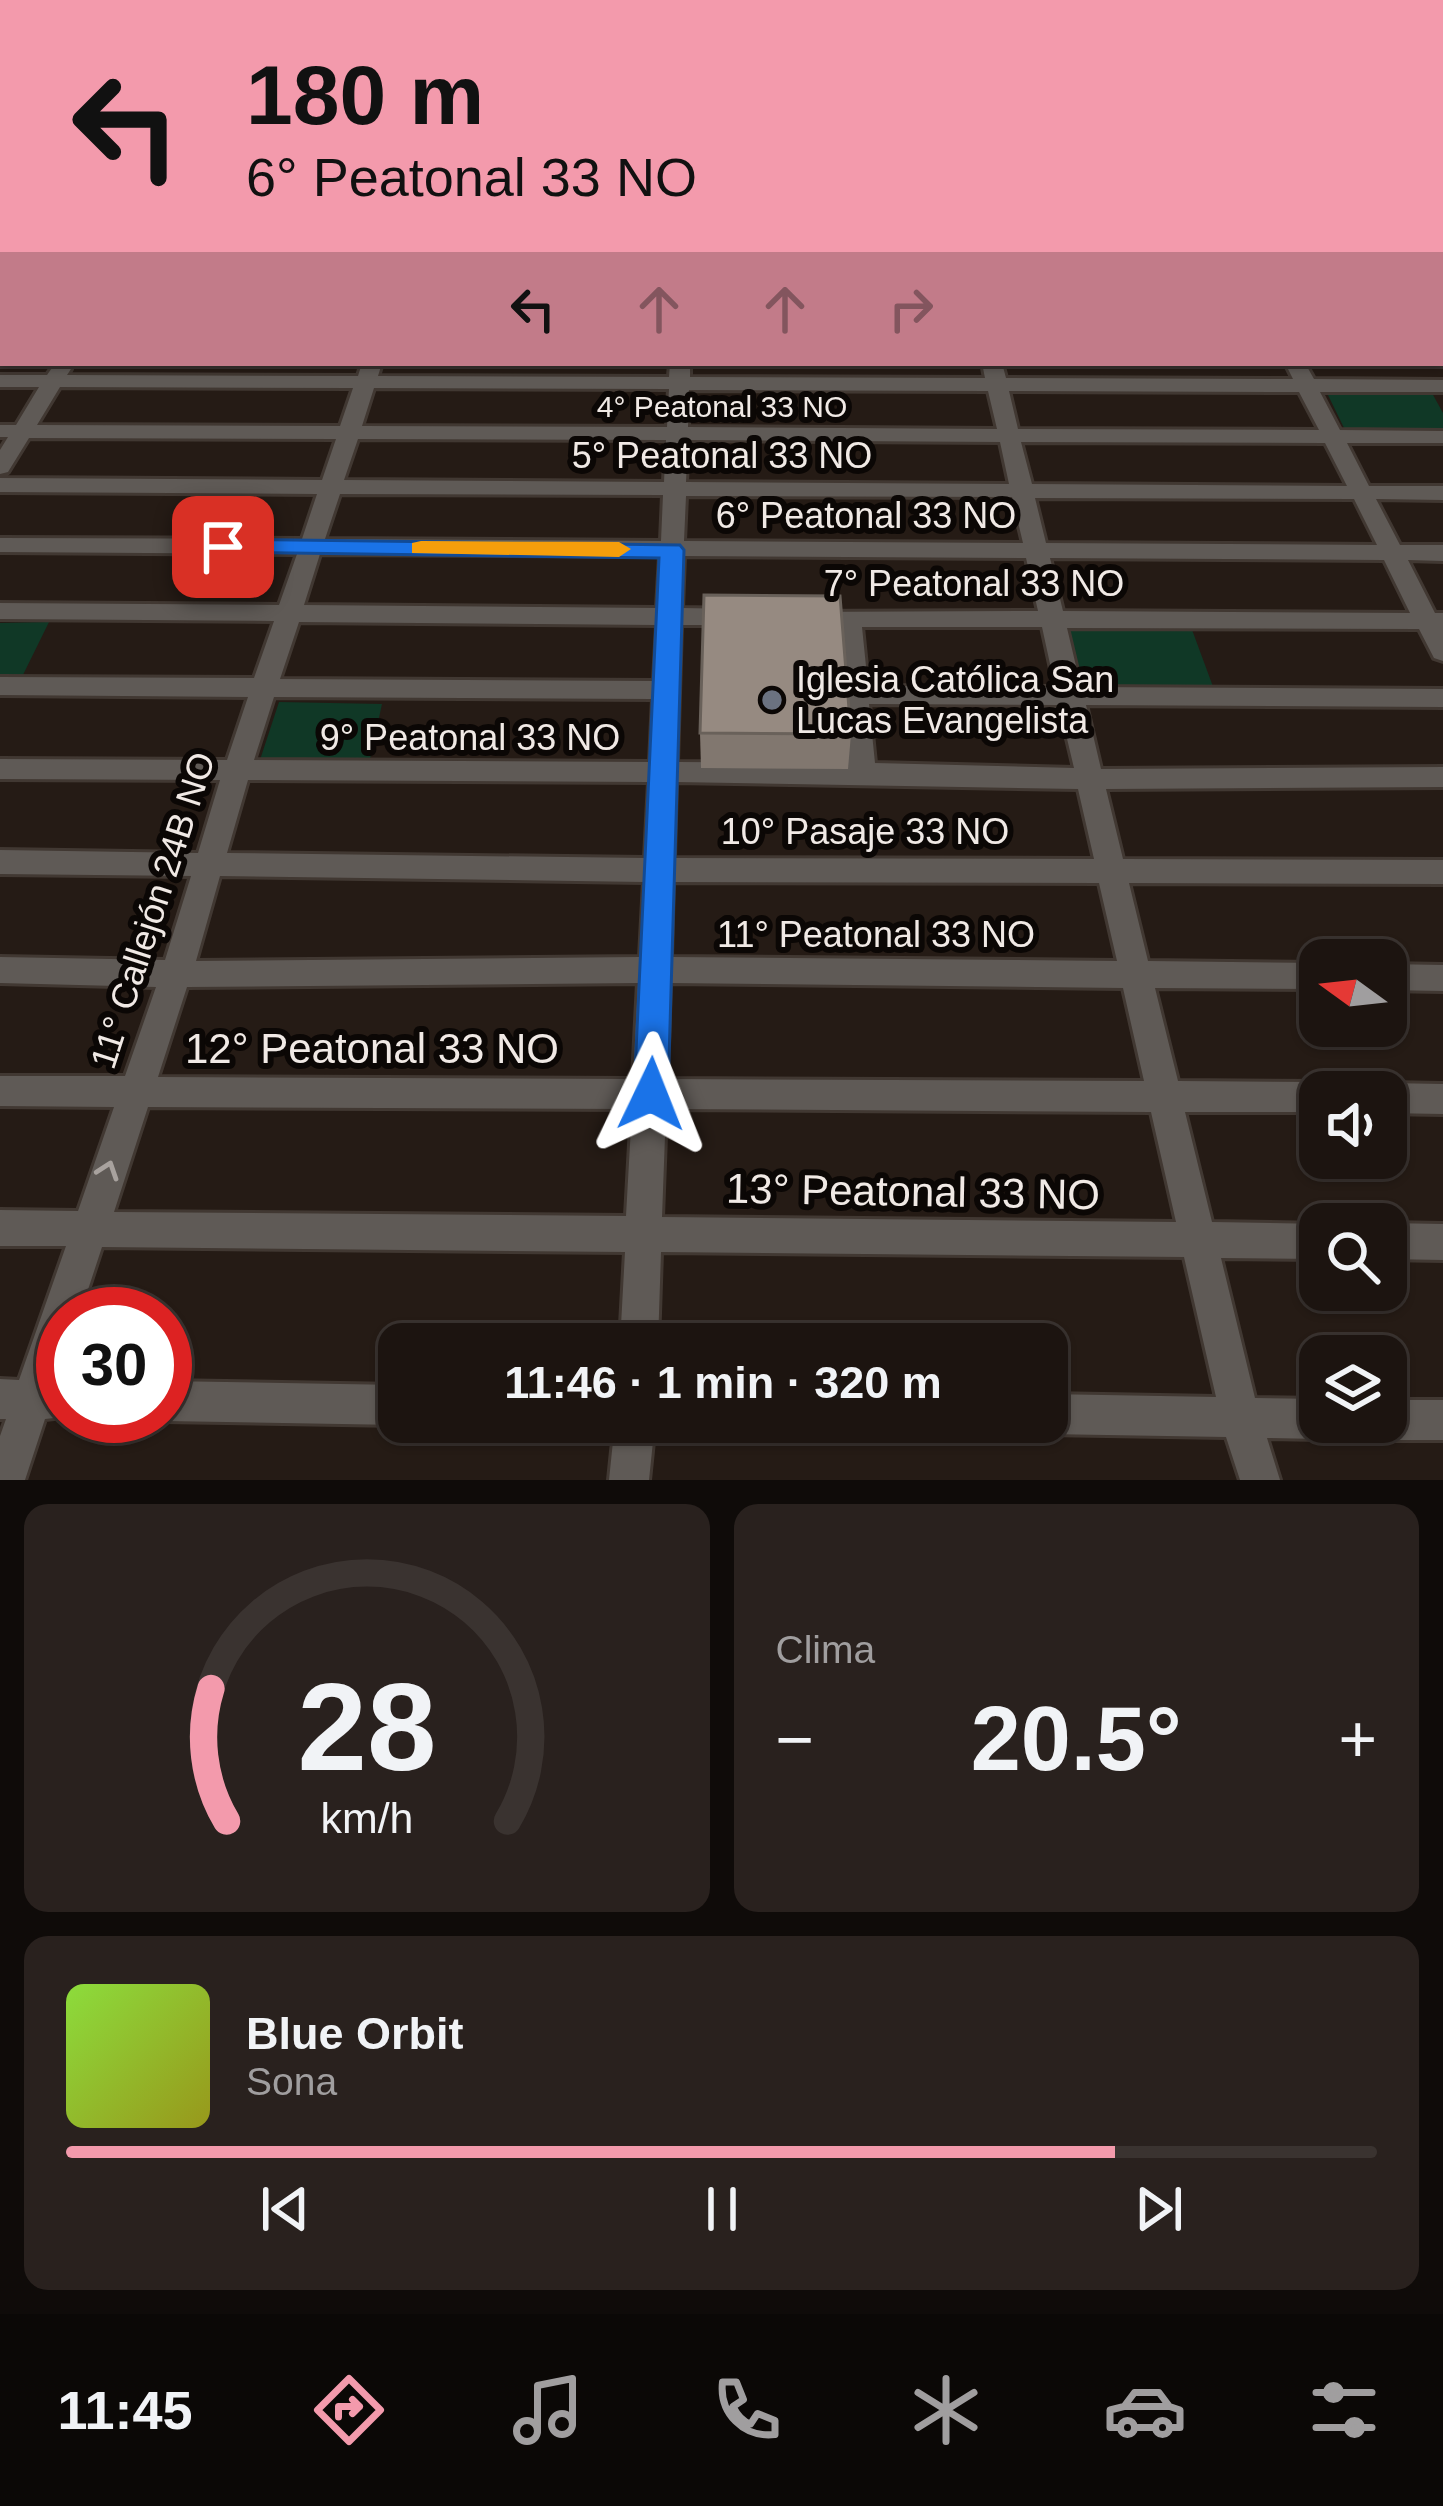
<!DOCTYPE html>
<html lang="es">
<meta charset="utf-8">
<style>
body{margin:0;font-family:Helvetica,sans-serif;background:#29211e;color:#f1f3f6;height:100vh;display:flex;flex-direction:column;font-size:45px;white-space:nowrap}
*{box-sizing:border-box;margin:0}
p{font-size:39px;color:#a09e9f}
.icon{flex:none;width:66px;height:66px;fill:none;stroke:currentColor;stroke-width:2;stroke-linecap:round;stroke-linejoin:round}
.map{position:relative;height:1480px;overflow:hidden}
.panel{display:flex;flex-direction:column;gap:24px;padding:24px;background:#0f0b09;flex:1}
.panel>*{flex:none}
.top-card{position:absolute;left:0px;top:0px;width:1443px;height:366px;box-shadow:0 3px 9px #0004,0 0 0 3px #3a3330;background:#f39aac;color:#111;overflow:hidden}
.needle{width:78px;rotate:285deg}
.tools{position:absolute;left:1299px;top:939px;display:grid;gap:24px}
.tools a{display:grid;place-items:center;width:108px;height:108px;border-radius:24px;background:#1c1410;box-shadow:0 3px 9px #0004,0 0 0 3px #3a3330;font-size:60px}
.speed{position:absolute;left:36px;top:1287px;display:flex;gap:24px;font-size:60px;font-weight:700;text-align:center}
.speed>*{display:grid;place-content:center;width:156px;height:156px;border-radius:50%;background:#1c1410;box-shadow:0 3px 9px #0004,0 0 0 3px #3a3330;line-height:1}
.speed .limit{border:18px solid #d22;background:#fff;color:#111}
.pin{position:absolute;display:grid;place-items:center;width:102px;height:102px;color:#fff;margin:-51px;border-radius:24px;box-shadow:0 6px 18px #0006}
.me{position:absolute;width:132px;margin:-66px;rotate:2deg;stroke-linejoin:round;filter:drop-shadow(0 0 9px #0008)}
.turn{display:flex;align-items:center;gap:42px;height:252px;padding:0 48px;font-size:54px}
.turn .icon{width:156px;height:156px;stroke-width:2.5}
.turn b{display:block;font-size:84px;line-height:102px}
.lanes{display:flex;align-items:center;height:114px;padding:0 48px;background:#0003;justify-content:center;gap:60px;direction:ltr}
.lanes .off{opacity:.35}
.big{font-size:90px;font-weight:800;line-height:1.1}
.panel .widget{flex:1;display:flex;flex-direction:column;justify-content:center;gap:18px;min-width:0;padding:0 42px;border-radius:24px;background:#29211e}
.panel .dial{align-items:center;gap:0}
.dial svg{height:312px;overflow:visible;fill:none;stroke:#3a3330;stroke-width:7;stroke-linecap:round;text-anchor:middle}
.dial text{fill:#f1f3f6;stroke:none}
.song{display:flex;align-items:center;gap:36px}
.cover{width:144px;height:144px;border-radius:18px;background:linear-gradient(135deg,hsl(90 70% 55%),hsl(60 70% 35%))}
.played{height:12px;border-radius:6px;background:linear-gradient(90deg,#f39aac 80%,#3a3330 80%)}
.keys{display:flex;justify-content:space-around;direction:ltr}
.heat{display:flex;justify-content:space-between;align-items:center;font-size:66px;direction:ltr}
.panel .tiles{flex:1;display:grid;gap:24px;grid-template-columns:1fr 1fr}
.widget:last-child{grid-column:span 2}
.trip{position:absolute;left:378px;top:1323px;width:690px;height:120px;border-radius:24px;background:#1c1410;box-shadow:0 3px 9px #0004,0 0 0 3px #3a3330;font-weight:800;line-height:120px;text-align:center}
.menu{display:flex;height:192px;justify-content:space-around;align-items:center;background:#0b0806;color:#a09e9f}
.menu .icon{width:84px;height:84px}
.menu .selected{color:#f39aac}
.menu b{font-size:54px;color:#f1f3f6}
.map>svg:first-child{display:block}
.green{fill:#103826}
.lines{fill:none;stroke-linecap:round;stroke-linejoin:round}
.canal{fill:#0e343e;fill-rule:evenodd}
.minor-casing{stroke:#413832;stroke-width:6}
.minor{fill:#5f5a56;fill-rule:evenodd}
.wall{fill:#81776f}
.building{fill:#968a81;stroke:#69615a;stroke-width:3}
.oneway{stroke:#a8a29e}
.route{fill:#1a73e8;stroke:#114b97;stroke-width:3}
.slow{fill:#f59e0b}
.worship-dot{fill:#6b7280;stroke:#0b0705;stroke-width:4.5}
.labels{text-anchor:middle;stroke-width:12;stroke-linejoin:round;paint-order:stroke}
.far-street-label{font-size:30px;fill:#f0e9e5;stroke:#0b0705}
.street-label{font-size:36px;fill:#f0e9e5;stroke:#0b0705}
.poi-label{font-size:36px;fill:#f0e9e5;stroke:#0b0705;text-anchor:start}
.near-street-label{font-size:42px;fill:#f0e9e5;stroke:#0b0705}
</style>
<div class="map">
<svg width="1443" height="1480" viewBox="0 0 1443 1480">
<rect width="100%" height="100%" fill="#251b15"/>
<path class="green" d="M1327,393H1432L1443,413V435L1347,434Z
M49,622L20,681H0V623Z
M1191,627L1215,692H1081L1067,629Z
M279,702L382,704L368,768L257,769Z"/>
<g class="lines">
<path class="canal" d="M0,228H3V238H0Z
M1440,233H1443V243H1440Z"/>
<defs>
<path id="minor" d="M391,0H405V3H391Z
M417,0H431L432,3H418Z
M1202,0H1221L1224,3H1205Z
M1238,0H1256L1259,3H1241Z
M0,13H3V21H0Z
M1440,18H1443V26H1440Z
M0,45H3V53H0Z
M1440,50H1443V58H1440Z
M1440,72H1443V81H1440Z
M0,81H3V89H0Z
M0,122H3V132H0Z
M1440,126H1443V136H1440Z
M0,165H3V175H0Z
M1440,168H1443V178H1440Z
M0,214H3V224H0Z
M1440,218H1443V228H1440Z
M0,245H3V255H0Z
M1440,250H1443V260H1440Z
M0,285H3V297H0Z
M1440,293H1443V305H1440Z
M0,328H3V340H0Z
M61,363L71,369L67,375L358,376L362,363H382L378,376L669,377L670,363H690V377L985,378L982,363H1002L1006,378L1293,379L1285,363H1305L1314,379L1443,380V392H1320L1340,430L1443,431V443H1347L1369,486H1443V500L1376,499L1400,545H1443V561L1408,560L1435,613H1443V661L1434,658L1419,629L1067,628L1081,687L1443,689V707L1086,705L1101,769L1443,767V787L1106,789L1123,859L1443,860V884L1129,883L1148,961L1320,963V989L1155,988L1178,1081L1320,1082L1335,1092H1320V1112H1185L1212,1222L1322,1224L1320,1259L1221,1258L1255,1398L1320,1399V1422H1339L1334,1433L1320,1439L1267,1438L1280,1480H1240L1226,1437L1047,1434L1033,1428L1031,1422H1047V1394L1216,1397L1184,1257L661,1252L658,1344H620L625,1252L102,1247L80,1314H63V1365L58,1380H63V1416H72L45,1419L25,1480H0V1436L6,1419H0V1379L19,1380L66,1246H0V1210L78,1211L114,1107L0,1106V1076H125L156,987L0,983V957L165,960L191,876L0,874V850L198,853L220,780L0,779V759L227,760L248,697L0,695V677L254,678L274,621L0,619V603L279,605L297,554L0,552V538L302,539L317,494L0,492V478L322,480L336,439L29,438L8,472L0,474V450L8,437H0V425H16L39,387H0V375H47L54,365ZM60,387L353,388L340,426L37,425ZM374,388L669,389L667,427L362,426ZM689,390L988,391L997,429L688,427ZM1009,391L1299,392L1319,430L1018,429ZM358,439L666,440L664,482L344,480ZM688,440L1000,442L1009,484L686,482ZM1021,442L1325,443L1347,486L1032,484ZM340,494L663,495L661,541L325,539ZM686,496L1012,497L1023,543L684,541ZM1035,498L1354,499L1377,545L1046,543ZM320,554L660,556L657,608L304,605ZM684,556L1026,558L1038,611L796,612L793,618L796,624L837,626L847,763L677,762L681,625H737L749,617L737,609L682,608ZM1050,558L1384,560L1410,613L1063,611ZM299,622L657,625L654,681L280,679ZM862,627H1042L1055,687L868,686ZM274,697L653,699L650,762L254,760ZM869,704L1059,705L1074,768L875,763ZM248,780L649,782L645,858L227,853ZM676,782L1078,789L1094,859L674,858ZM220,876L644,882L640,957L196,961ZM673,882L1099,883L1117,961L671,957ZM638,983L633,1079L158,1077L187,987ZM670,983L1123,988L1144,1081L667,1079ZM148,1107L632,1109L626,1216L114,1212ZM666,1109L1151,1112L1176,1222L662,1217Z
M1386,964L1443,965V991L1386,990Z
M1386,1083L1443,1084V1114L1386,1113V1092H1372Z
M1386,1223L1443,1224V1260L1386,1259Z
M165,1381L399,1385V1422H405L399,1425L165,1421L154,1416H165Z
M1386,1400H1443V1440H1386L1372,1434L1367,1422H1386Z
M615,1422H655L649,1480H609Z"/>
</defs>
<use href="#minor" class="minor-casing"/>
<use href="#minor" class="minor"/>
</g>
<path class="wall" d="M700,733L851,734L848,769L701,768Z"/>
<path class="building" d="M704,595L840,596L851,734L700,733Z"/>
<defs><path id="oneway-chevron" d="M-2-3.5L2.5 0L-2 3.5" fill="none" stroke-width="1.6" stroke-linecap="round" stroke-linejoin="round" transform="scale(3)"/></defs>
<use class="oneway" href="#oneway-chevron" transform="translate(108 1170) rotate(-71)"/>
<path class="route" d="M223,539L680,545L684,550L668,1094L663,1105L651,1110L639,1105L634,1094L659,558L214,552L211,547Z"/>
<path class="slow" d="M421,541L619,542L631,549L619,557L412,553V543Z"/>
<circle class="worship-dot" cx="772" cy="700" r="12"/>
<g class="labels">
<g class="far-street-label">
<text x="722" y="417">4° Peatonal 33 NO</text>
</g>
<g class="street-label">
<text x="722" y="468">5° Peatonal 33 NO</text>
<text x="866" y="528">6° Peatonal 33 NO</text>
<text x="974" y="596">7° Peatonal 33 NO</text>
<text x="470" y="750">9° Peatonal 33 NO</text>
<text x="865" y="844">10° Pasaje 33 NO</text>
<text transform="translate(152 910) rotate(-72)" y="13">11° Callejón 24B NO</text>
<text x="876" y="947">11° Peatonal 33 NO</text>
</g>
<g class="poi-label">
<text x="796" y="692">Iglesia Católica San<tspan x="796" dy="41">Lucas Evangelista</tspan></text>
</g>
<g class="near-street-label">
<text x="372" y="1063">12° Peatonal 33 NO</text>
<text transform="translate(913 1191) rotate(1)" y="15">13° Peatonal 33 NO</text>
</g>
</g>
</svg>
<div class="tools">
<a><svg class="needle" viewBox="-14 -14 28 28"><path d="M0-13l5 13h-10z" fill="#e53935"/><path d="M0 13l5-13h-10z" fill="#a09e9f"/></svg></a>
<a><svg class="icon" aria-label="sound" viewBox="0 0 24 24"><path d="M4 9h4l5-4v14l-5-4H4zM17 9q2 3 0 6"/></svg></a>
<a><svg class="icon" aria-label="search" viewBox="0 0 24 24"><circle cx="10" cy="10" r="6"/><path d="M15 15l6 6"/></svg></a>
<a><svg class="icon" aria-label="layers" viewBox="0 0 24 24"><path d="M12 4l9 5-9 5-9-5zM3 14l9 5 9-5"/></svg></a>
</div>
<div class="speed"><div class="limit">30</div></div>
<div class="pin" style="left:223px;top:547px;background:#d93025"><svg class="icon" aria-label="arrive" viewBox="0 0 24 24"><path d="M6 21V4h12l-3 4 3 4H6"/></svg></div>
<svg class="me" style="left:651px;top:1094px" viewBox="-20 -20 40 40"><path d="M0-17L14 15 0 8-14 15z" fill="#1a73e8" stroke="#fff" stroke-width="4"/></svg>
<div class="trip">11:46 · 1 min · 320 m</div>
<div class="top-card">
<div class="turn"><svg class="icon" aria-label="left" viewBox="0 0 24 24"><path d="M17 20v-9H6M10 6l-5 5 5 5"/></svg><div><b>180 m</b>6° Peatonal 33 NO</div></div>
<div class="lanes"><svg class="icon" aria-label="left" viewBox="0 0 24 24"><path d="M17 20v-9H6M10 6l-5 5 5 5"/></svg><svg class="icon off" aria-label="ahead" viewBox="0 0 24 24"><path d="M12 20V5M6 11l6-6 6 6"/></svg><svg class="icon off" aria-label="ahead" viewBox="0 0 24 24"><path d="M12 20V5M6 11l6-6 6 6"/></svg><svg class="icon off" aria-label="right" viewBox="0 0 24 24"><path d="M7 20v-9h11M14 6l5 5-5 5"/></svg></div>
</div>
</div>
<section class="panel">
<div class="tiles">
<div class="widget dial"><svg viewBox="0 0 100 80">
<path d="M14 69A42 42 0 1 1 86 69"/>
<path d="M14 69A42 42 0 0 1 10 35" stroke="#f39aac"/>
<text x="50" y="56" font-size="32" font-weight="700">28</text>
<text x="50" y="72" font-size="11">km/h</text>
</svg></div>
<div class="widget"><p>Clima</p>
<div class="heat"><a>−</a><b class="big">20.5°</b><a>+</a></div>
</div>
<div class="widget">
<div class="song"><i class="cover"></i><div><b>Blue Orbit</b><p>Sona</p></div></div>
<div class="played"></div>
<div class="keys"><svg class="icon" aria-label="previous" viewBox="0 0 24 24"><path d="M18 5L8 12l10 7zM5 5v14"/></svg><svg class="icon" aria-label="pause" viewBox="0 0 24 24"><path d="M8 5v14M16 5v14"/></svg><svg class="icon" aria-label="next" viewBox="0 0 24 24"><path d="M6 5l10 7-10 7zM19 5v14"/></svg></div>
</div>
</div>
</section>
<nav class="menu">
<b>11:45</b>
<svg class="icon selected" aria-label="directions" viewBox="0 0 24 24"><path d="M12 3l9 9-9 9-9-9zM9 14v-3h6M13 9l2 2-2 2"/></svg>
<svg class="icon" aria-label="music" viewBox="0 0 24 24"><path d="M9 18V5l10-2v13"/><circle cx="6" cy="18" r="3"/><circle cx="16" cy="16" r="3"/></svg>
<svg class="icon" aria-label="phone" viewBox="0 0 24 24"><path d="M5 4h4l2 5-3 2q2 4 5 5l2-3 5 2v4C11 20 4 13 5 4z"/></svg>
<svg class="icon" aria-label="climate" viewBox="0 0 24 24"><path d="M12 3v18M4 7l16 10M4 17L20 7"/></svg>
<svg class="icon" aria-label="car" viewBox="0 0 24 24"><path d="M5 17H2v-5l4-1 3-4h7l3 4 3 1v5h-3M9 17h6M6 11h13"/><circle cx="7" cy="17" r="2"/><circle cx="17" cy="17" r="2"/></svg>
<svg class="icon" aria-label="filters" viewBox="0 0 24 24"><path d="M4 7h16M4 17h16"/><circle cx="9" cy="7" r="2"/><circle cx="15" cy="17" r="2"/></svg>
</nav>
